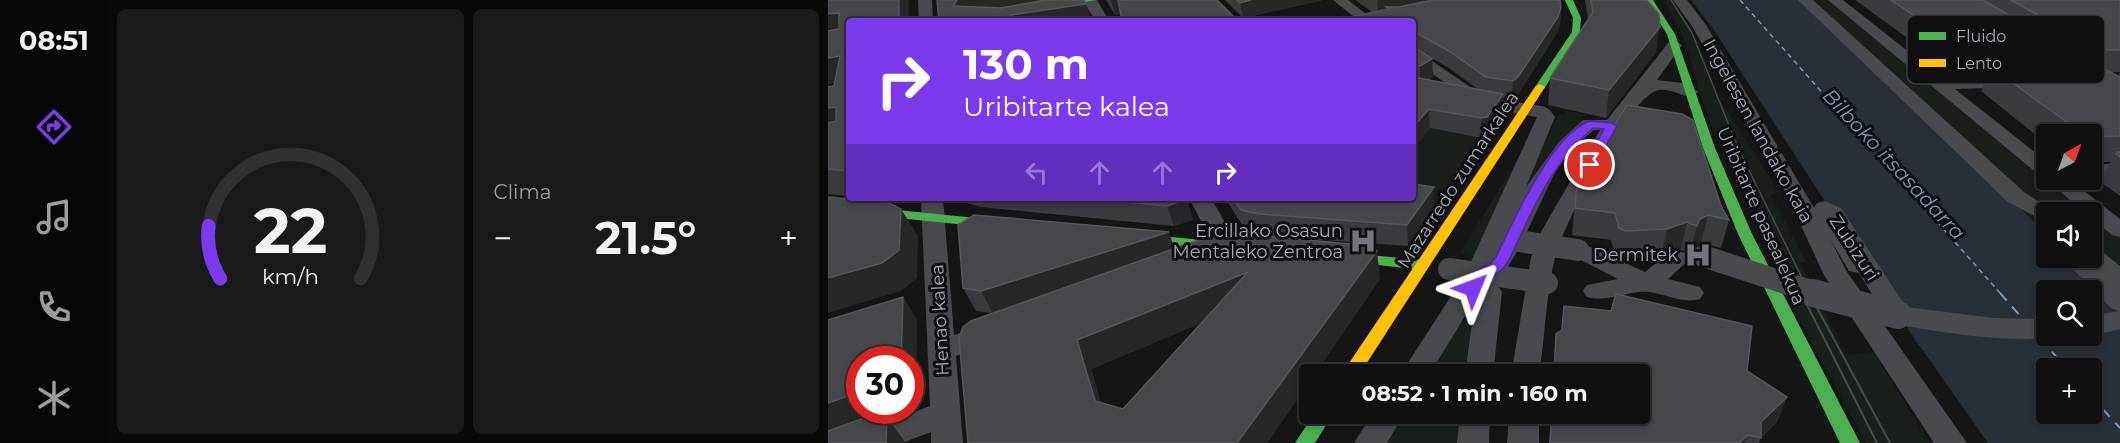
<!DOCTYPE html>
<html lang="es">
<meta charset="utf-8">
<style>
body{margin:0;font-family:Montserrat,sans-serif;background:#191919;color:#f1f3f6;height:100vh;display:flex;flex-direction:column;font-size:22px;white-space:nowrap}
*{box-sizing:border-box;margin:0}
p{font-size:20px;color:#9c9d9f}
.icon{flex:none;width:33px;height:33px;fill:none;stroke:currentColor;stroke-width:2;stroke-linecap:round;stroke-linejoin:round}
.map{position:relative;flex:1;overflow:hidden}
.drawer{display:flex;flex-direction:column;gap:9px;padding:9px;background:#090909;width:720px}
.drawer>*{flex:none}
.guide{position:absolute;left:18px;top:18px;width:570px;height:183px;border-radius:6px;box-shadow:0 3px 9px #0003,0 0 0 2px #303030;background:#7c3aed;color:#fff;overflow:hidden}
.needle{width:39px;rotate:41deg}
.controls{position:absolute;left:1208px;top:124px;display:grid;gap:12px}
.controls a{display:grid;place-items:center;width:66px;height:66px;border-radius:6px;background:#101010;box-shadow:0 3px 9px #0003,0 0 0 2px #303030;font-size:30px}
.speed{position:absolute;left:18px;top:346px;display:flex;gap:12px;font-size:30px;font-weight:700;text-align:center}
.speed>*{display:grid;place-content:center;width:78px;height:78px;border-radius:50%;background:#101010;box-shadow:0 3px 9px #0003,0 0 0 2px #303030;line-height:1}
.speed .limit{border:9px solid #d22;background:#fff;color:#111}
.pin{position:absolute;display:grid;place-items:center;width:51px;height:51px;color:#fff;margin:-26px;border:3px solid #fff;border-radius:50%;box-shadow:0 2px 6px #0007}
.me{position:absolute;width:66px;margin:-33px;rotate:46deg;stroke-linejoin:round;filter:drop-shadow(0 0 4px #0008)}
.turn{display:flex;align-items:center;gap:21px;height:126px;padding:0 18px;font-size:27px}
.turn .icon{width:78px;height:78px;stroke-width:2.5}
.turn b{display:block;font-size:42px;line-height:51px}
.lanes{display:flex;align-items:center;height:57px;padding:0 18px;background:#0003;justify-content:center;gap:30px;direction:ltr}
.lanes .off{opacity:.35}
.big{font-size:45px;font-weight:700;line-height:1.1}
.drawer .card{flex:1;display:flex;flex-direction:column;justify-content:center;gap:9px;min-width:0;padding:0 21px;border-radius:9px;background:#191919}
.drawer .dial{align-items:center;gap:0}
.dial svg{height:156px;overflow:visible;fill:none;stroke:#303030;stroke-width:7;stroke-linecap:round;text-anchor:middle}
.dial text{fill:#f1f3f6;stroke:none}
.heat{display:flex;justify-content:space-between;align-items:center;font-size:33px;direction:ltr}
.drawer .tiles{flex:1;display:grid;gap:9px;grid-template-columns:repeat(2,1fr)}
.trip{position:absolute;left:471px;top:364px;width:351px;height:60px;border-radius:6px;background:#101010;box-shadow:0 3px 9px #0003,0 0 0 2px #303030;font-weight:700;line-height:60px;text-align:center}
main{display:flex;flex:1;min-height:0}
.tab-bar{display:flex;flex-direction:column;width:108px;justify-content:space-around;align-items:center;background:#060606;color:#9c9d9f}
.tab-bar .icon{width:42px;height:42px}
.tab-bar .current{color:#7c3aed}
.tab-bar b{font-size:27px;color:#f1f3f6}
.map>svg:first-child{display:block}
.green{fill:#191f1b}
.water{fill:#282f37;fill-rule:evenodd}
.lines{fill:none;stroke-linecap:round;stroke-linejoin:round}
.ferry-far1{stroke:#7b96b3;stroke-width:1.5;stroke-dasharray:5 4;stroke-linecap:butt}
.ferry{stroke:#7b96b3;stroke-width:2;stroke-dasharray:10 8;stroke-linecap:butt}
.street{fill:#494a4e;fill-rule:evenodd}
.fast{fill:#4caf50;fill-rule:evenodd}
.slow{fill:#ffc107;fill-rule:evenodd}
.tram-far1{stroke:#494a4d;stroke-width:1.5}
.tram{stroke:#494a4d;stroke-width:2}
.street-bridge-far1{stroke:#494a4e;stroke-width:22}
.street-bridge{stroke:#494a4e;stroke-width:28}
.wall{fill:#3a3b3e;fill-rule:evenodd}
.shaded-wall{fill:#262728}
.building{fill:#46474b;stroke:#55575c;stroke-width:1.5;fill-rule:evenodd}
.route{fill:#7c3aed;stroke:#51269a;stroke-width:1.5}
.labels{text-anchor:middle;stroke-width:6;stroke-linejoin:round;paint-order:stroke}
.street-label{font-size:18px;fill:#a6aab7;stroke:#0f0f11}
.poi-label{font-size:18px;fill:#a6aab7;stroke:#0f0f11;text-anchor:end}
.water-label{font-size:20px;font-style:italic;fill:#7b96b3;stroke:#0f0f11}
.key{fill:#0f0f11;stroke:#3c3e43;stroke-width:1.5}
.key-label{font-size:16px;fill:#a6aab7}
</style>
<main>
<nav class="tab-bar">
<b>08:51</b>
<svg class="icon current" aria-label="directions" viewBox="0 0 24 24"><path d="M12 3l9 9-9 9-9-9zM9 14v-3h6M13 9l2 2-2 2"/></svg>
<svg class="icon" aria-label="music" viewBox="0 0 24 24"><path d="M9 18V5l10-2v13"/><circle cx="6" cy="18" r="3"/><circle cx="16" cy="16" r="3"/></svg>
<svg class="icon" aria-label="phone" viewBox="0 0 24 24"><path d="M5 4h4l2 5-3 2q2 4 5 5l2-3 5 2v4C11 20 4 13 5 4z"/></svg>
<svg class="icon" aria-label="climate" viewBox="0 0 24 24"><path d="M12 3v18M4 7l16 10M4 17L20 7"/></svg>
</nav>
<section class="drawer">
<div class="tiles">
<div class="card dial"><svg viewBox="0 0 100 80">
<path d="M14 69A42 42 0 1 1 86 69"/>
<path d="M14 69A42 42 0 0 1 8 42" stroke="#7c3aed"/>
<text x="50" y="56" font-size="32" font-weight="700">22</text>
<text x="50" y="72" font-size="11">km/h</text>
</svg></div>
<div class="card"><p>Clima</p>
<div class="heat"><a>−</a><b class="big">21.5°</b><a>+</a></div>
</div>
</div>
</section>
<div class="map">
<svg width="1292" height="443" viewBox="0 0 1292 443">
<rect width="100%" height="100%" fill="#151515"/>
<path class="green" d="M832,0H845L870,41L890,97L951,192L943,195L978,262H971L1018,354L1046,353L1102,443H1038L957,294L951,261L925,202H918C904,171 888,140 877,107C866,78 857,21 832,0Z
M973,0H1006L1218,171V180H1229L1292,230V304L1263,258V213H1218V233Z
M737,110L759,115L752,120L755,122L726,151L694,191L731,113L736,115Z
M585,125L657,139L636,172L607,208L539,198H585Z
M699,144L646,256L632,253Z
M638,319L644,320L637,375H600L633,322Z
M576,414H634L633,443H558Z"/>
<path class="water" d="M863,0H973L1218,233V258H1244L1292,304V443H1160L1079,328L886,30ZM1218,291H1263V336H1218ZM1218,369H1263V414H1218Z"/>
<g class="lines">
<path class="ferry-far1" d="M912,0L1173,294"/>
<path class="ferry" d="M1172,293L1195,319
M1212,338L1239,369
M1263,396L1292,428"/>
<path class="street" d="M90,0H104L105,21H91Z
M255,0H269L281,21H267Z
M505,0H520L547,21H531Z
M845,0H859L878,25L986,208L989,203L997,201L1013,208L1078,307L1166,318L1218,319V336H1227C1196,345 1094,331 1061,322L1031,273L1021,271L1001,237L1019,272L1139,443H1106L996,275L954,185L864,26Z
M970,0H985L1196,192L1228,213H1218V222L1180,202Z
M1000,0H1015L1115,79L1193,78L1195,82L1193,86L1187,87L1127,89L1218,161V177L1211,175Z
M846,40L854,45L829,80L855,83L871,92L862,97C852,95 842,88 831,90C801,95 735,226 727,257C718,295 717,337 711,375H683L703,258L714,230L772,130H766C751,142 738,155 728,171C717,190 684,272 670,277L668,283L674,292L665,375H637L647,300L601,375H572L627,290L644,279L647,271L642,264L709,117L585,95V85L630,92L585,60V48L657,97L713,106C720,107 723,111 727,117L698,187L731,142L755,120H779L841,42Z
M1292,163V175L1263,177V165Z
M1219,180H1242L1292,219V237L1284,235L1263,218V213H1257Z
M93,198H115L126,335L160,324L170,327L174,334L170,341L128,356L135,443H103V432L74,443H22L27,433L102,406Z
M361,198H383L411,247C404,257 388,260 377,257L373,252L377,247L385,244Z
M751,242L817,272C830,262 842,248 859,253L863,258L840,279L872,287L876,293L872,299C855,304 838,294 821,292C800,290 780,303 759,297L755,291L759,285L790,279L743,255L739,250L743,245Z
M1263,246L1271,249L1292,266V329L1263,336V316L1291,311L1283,308L1234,258H1263Z
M544,414H576L559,443H526Z
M632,414H662L661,443H629Z
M681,414H711V443H679Z"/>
<path class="fast" d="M250,0H268L158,21H140L144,18Z
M737,0H745L753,18L752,32L716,89H708L707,87L744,32L745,18Z
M817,0H825L847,34L887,148L924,234L1032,443H1012L910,234L875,148L839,34Z
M0,203L178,221L185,225L178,229L0,211Z
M302,233L405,243L412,247L405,251L297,240L295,237Z
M508,252L596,260L603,265L596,270L503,260L501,257Z
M486,414H505L487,443H467Z"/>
<path class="slow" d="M712,84L717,87L531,375H513L707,87Z"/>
<path class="tram-far1" d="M843,0L864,33L910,148L982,294
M935,218L974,294"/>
<path class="tram" d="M973,293L1049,443
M981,293L1062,443"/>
<path class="street-bridge-far1" d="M691,241L750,250
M875,256L991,294
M621,269L719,283"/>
<path class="street-bridge" d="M985,293L1070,315"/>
</g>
<path class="wall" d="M0,0H81V21H21V196L0,194V87L6,86L7,82L0,84Z
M278,0H389L410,21H294L292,14L287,15Z
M397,0H495L415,18Z
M527,0H732L733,8L732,24L729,33L689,96L684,99L675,98L674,113L658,136L653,138L602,128L585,149V21L544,12ZM598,55L621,68L651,90L600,80L605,77L604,59Z
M757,0H819L828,52L778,118L720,105L722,78L760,20Z
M1027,0H1292V72H1284L1290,76L1292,72V196L1271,181L1283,162H1263V135H1218V143L1153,91L1160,76H1132ZM1238,59L1247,65H1235Z
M748,192L893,206L901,220L893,248L873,243L866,246L862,253L853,250L833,257L792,258L787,256L783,240L744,235Z
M42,198H77L66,201Z
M133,198H358L365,220L346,226L153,207L138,203Z
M397,198H585L607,208L580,246L437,236L418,231Z
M346,249L552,279L486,375H482V381L439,443H140L163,313L148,311L135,288ZM373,323L295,409L273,403L263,369Z
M736,306L919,371L959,397L949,422L933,438L931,443H721L723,414H812V375H725L728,334L733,331Z"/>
<path class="shaded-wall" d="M71,0H81V21H72L71,18Z
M128,0H217L132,21L125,6Z
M283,0H290L294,13L287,15Z
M423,0H495L415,18L412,3Z
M552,0H619L561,9L558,7L559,15L550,17L549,1Z
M258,4L263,19L252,21H170V20L183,15Z
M733,8L732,24L729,33L689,96L684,99L685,81Z
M11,13L21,31L0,37V14Z
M832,27L828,52L778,118L781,90Z
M12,56L21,80L0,84V58Z
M604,59L605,77L593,84L592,66Z
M675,94L674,113L658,136L653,138V118Z
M8,107L21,129L0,136V108Z
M601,109L602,128L585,149V127Z
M606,187L607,208L580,246L579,225Z
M65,198H77L66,201Z
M359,199L365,220L346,226L339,206Z
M73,209L90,236L89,278L73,291L0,313V278Z
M880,215L873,243L866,246L862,253L869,226L872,219Z
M859,222L853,250L833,257L839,229Z
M341,232L348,254L165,314L153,291Z
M549,251L552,279L486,375H482V381L439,443H409Z
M420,272L427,301L263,369L281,430L267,401L249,340Z
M75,297L89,319L88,400L82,402V360H73Z
M32,392V411H57L0,431V403Z
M959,397L949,422L932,438L933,422Z
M59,418L78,443H58Z
M920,435L916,443H911Z"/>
<path class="building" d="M0,0H71V18L74,19V21H21V171L0,169V123L8,121V107L0,108V87L6,86L12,56L0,58V31L11,29V13L0,14Z
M109,0H129L125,6L173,8L218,0H256L258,4L183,15L184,17L170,20V21H111Z
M290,0H389L410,21H297L293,15Z
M409,0H423L412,3Z
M605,0H732L733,8L730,17L690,77L685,81L658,77L621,51L585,31V21H505L561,9L558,7H571Z
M763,0H819L831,14L832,27L781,90L722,78L765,12Z
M1063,0H1155L1243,51L1142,53Z
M1183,0H1292V50H1273Z
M585,46L604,59L592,66L585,65Z
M1267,64L1292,77V136L1263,137V135H1257L1164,68Z
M585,77L675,94L659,117L653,118L601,109L585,127Z
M799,105L854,114L865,120L893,206L901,220L880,215L872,219L869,226L859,222L839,229L797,231L791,228L787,213L747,208L748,192L761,167Z
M1289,152H1292V157L1288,154Z
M585,184L606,187L579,225L432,214L413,210L405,198H585Z
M0,197L61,203L73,209L71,250L54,263L0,278Z
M260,198H358L359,199L339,206Z
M146,215L341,232L153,291L135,288L130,225Z
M393,232L543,246L549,251L409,443H140L131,338L135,327L143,321ZM420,272L295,409L267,401L249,340Z
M788,294L924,326L919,371L959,397L933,422V438L920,435L911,443H722L724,414H812V375H726L728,334L734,330L736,306L783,311Z
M75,297L73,360H32V392L0,403V320Z
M44,415L59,418L58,443H0V431Z"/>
<path class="route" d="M762,121L784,123L789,126L766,167L756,165L776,129L765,128C728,160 709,199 689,243C684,254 678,271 665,275L660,288L645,293L639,292L637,288L648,281L654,267L661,265L668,257C685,222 724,133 762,121Z"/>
<defs>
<symbol id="hospital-bare" viewBox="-9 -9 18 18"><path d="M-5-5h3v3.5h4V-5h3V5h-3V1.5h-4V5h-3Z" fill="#73767e" stroke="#0f0f11" stroke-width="2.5" paint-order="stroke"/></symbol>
</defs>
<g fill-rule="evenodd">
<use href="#hospital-bare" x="516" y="222" width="38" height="38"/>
<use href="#hospital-bare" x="851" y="236" width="38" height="38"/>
</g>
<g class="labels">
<g class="street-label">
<text transform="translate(930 131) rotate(61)" y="6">Ingelesen landako kaia</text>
<text transform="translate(630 180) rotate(-57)" y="6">Mazarredo zumarkalea</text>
<text transform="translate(933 216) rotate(66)" y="6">Uribitarte pasealekua</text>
<text transform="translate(1026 248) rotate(57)" y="6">Zubizuri</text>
<text transform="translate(112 320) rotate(-93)" y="6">Henao kalea</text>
</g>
<g class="poi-label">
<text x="515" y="237">Ercillako Osasun<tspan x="515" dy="21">Mentaleko Zentroa</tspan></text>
<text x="850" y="261">Dermitek</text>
</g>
<g class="water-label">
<text transform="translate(1066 164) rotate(47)" y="7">Bilboko itsasadarra</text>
</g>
</g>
<rect x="1079" y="15" width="198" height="69" rx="9" class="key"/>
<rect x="1091" y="32" width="27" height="8" fill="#4caf50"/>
<rect x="1091" y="59" width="27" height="8" fill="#ffc107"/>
<g class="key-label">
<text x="1128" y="42">Fluido</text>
<text x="1128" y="69">Lento</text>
</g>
</svg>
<div class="controls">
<a><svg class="needle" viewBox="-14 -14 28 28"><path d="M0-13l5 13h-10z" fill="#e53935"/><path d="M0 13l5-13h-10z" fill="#9c9d9f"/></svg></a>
<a><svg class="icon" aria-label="sound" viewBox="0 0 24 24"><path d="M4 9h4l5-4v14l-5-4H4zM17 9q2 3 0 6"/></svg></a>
<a><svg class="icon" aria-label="search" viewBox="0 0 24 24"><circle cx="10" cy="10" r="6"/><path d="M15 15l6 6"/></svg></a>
<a>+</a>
</div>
<div class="speed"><div class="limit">30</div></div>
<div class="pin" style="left:762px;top:165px;background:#d93025"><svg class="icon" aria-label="arrive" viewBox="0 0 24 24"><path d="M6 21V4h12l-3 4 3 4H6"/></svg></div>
<svg class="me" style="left:645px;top:288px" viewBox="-20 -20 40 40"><path d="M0-17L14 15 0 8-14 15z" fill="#7c3aed" stroke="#fff" stroke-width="4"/></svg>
<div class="trip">08:52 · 1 min · 160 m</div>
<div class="guide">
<div class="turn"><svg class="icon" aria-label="right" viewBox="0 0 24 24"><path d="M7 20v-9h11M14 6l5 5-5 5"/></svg><div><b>130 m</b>Uribitarte kalea</div></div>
<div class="lanes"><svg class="icon off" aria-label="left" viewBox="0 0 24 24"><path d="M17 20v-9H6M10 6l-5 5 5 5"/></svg><svg class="icon off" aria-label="ahead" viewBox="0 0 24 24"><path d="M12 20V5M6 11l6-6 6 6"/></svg><svg class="icon off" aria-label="ahead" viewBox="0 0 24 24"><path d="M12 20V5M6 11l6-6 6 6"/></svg><svg class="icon" aria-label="right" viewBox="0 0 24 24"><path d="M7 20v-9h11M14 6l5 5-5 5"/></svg></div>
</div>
</div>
</main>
